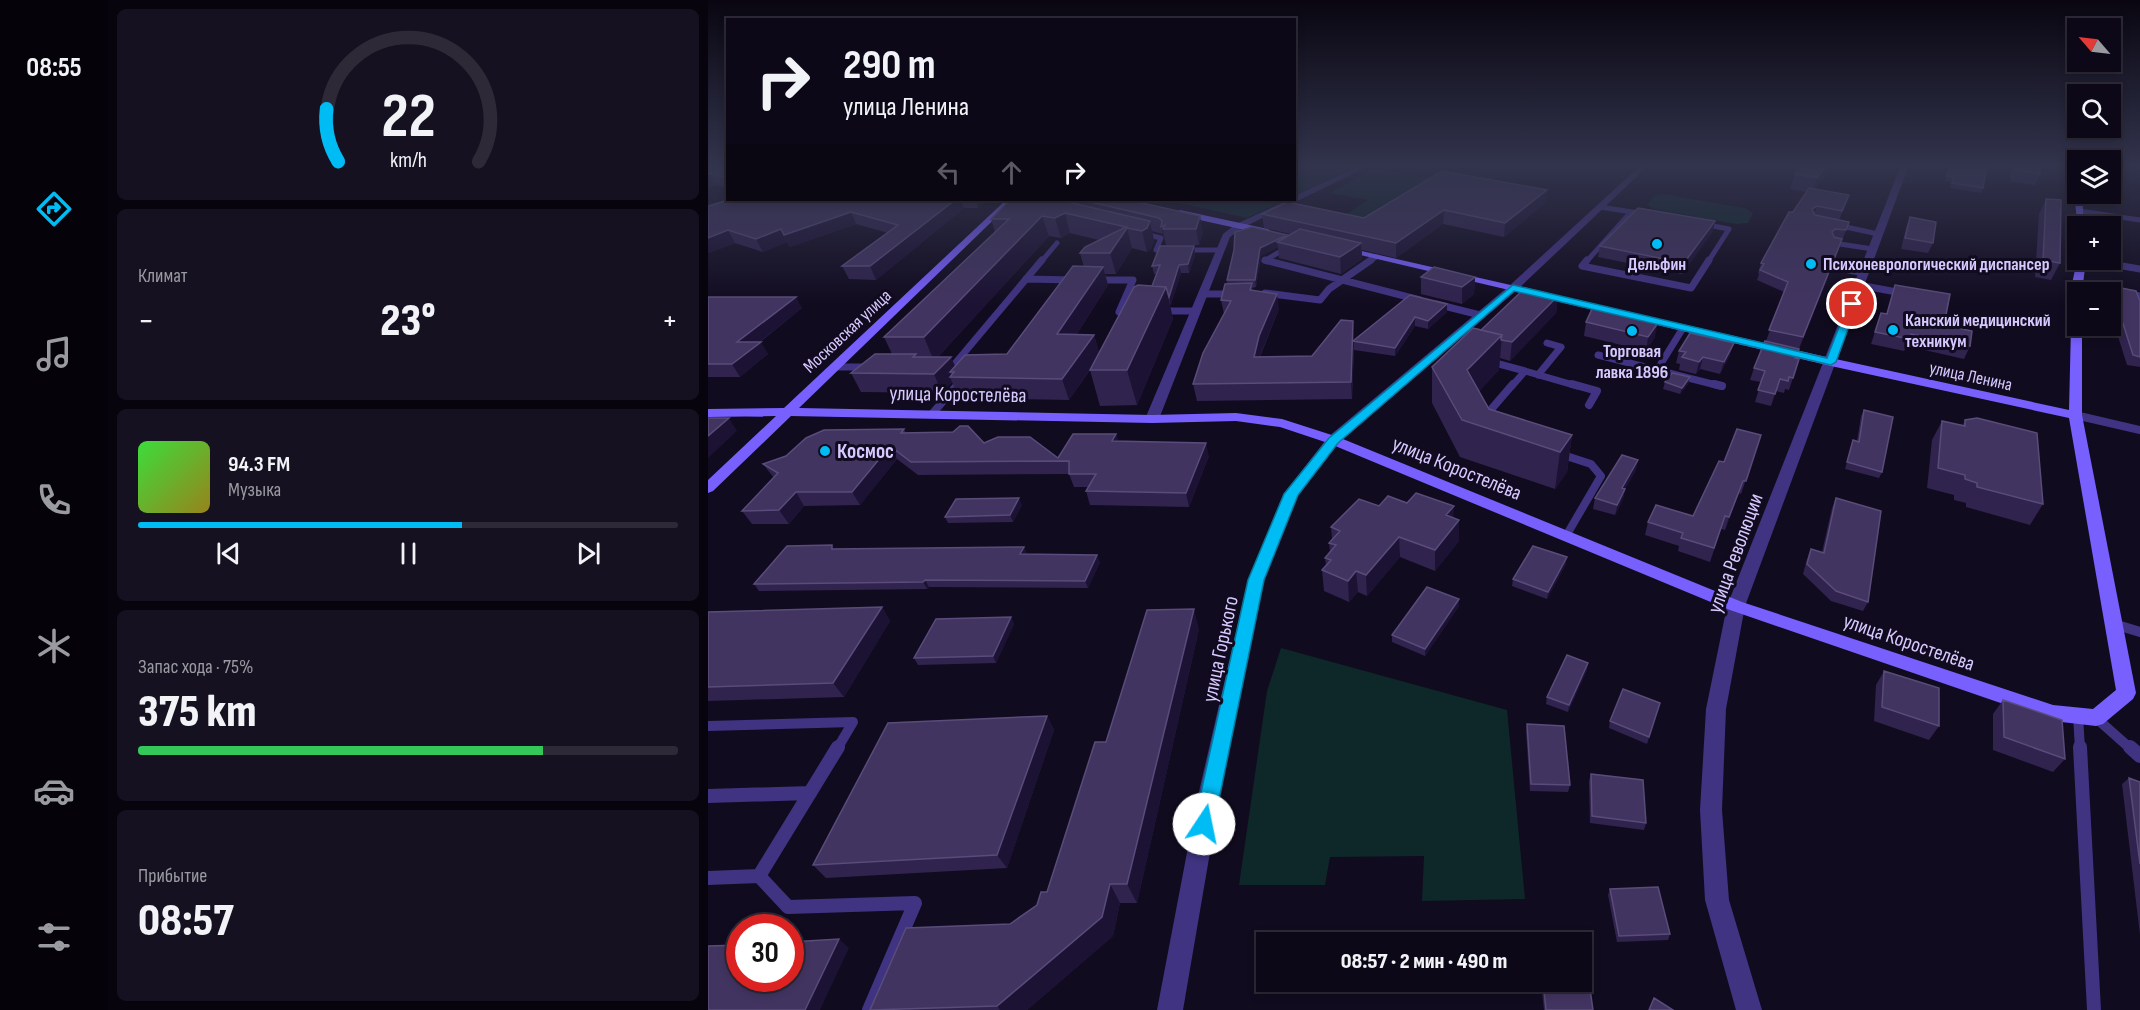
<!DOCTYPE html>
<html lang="ru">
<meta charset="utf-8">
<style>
body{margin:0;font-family:"Sofia Sans Condensed",sans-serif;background:#161120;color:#f1f3f6;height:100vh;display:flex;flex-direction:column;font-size:22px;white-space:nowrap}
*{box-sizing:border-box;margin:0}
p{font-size:20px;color:#9a9aa1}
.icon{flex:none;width:33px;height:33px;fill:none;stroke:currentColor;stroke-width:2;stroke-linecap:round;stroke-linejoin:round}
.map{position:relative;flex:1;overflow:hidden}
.panel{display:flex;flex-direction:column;gap:9px;padding:9px;background:#07040d;width:600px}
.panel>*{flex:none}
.guide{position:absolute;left:18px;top:18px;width:570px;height:183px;border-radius:0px;box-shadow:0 3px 9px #0003,0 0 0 2px #2d2936;background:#0d0817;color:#f1f3f6;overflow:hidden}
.needle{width:39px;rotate:298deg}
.buttons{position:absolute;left:1359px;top:18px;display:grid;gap:12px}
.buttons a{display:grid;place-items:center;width:54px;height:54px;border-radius:0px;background:#0d0817;box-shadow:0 3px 9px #0003,0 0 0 2px #2d2936;font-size:30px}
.speed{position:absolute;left:18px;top:914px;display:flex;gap:12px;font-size:30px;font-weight:700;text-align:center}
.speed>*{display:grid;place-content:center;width:78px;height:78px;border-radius:50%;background:#0d0817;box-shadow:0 3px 9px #0003,0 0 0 2px #2d2936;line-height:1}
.speed .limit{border:9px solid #d22;background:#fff;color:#111}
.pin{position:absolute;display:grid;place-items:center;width:51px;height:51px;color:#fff;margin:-26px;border:3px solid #fff;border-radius:50%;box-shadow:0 2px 6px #0007}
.me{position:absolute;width:66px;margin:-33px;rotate:11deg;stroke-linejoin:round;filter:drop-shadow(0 0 4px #0008)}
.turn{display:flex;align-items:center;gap:21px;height:126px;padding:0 18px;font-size:27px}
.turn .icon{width:78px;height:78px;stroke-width:2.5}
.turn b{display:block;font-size:42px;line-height:51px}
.lanes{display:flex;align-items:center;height:57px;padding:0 18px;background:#0003;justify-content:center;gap:30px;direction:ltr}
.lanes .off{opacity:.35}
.big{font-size:45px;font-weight:800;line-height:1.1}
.panel .widget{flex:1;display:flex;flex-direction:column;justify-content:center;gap:9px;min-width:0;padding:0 21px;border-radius:9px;background:#161120}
.panel .dial{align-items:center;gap:0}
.dial svg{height:156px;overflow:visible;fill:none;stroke:#2d2936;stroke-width:7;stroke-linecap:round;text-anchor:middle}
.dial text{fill:#f1f3f6;stroke:none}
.song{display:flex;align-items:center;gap:18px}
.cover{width:72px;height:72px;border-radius:9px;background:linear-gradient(135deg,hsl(120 70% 55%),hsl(50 70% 35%))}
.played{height:6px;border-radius:3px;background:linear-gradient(90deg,#00bcf4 60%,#2d2936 60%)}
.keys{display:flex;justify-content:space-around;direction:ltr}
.heat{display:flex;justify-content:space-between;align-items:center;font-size:33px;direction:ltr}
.charge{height:9px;border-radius:4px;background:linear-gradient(90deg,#34c759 75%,#2d2936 0)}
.trip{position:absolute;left:548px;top:932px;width:336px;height:60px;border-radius:0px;background:#0d0817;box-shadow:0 3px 9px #0003,0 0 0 2px #2d2936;font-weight:800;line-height:60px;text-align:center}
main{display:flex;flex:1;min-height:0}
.tab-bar{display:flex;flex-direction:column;width:108px;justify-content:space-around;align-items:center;background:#050309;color:#9a9aa1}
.tab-bar .icon{width:42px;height:42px}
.tab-bar .active{color:#00bcf4}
.tab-bar b{font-size:27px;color:#f1f3f6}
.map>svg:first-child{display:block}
.green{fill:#0e2729}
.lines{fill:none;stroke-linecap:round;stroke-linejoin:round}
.lane-far4{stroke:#403381;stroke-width:5}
.lane-far3{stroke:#403381;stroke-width:7}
.lane-far2{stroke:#403381;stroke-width:8}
.lane-far1{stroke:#403381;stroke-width:10}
.lane{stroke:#403381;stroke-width:14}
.street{fill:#403381;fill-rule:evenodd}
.secondary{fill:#7860ff;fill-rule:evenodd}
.wall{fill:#30234e;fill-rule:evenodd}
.shaded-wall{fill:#1c1233}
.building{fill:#423461;stroke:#594c7a;stroke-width:1.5}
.route{fill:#00bcf4;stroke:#007a9f;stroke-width:1.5}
.poi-dot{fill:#00bcf4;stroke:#110b1f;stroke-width:2}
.labels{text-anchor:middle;stroke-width:6;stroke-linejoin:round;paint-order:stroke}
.far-poi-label{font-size:18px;font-weight:bold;fill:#d6c9ff;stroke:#110b1f}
.far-street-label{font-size:18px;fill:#d6c9ff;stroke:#110b1f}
.street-label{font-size:21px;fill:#d6c9ff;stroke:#110b1f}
.poi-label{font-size:21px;font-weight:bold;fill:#d6c9ff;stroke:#110b1f;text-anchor:start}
</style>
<main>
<nav class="tab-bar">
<b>08:55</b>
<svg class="icon active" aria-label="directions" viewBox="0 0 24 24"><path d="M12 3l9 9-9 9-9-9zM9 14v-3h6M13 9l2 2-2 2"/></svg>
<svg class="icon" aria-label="music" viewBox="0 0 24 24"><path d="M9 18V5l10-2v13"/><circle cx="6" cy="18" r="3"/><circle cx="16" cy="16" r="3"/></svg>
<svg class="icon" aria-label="phone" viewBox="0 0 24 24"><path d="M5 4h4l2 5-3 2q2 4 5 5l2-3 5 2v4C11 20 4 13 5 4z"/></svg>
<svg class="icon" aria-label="climate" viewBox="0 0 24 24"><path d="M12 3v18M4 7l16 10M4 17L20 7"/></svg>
<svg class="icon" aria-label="car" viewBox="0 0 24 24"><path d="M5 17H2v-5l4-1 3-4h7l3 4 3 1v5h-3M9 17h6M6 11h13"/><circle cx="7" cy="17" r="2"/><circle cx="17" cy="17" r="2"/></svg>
<svg class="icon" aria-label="filters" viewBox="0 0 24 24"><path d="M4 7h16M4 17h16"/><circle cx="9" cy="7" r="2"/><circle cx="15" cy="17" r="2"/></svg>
</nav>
<section class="panel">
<div class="widget dial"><svg viewBox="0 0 100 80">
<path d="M14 69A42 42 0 1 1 86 69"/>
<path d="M14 69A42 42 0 0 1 8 42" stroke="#00bcf4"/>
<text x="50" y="56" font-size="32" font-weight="700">22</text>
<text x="50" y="72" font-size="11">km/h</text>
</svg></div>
<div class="widget"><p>Климат</p>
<div class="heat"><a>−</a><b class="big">23°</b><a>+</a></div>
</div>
<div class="widget">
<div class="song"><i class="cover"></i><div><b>94.3 FM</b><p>Музыка</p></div></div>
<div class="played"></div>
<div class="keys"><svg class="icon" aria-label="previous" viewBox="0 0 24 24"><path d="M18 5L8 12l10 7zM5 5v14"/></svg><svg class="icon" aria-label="pause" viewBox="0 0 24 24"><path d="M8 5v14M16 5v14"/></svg><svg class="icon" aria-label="next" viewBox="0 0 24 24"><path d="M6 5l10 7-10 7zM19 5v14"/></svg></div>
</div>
<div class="widget"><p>Запас хода · 75%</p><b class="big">375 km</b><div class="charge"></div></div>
<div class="widget"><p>Прибытие</p><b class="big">08:57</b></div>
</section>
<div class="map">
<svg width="1432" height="1010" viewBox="0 0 1432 1010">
<rect width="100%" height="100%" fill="#110b1f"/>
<path class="green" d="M587,165H651L587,195Z
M666,169L735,181L674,221L639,214L660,200L622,193Z
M955,194L1037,208L1045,213L1040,223L1028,224L946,209L939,205L946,196Z
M458,200H578L539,218Z
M573,648L799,710L817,899L714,901L716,856L622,857L617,885H531L559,691Z"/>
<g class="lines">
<path class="lane-far4" d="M892,207L937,214
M1372,211L1432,220
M994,224L1021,229L1000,262
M1129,225L1170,234
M436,234L453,238L448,250H462
M1125,243L1165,249
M476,250H512
M1378,260L1389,262
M333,262L349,243
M559,262L556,261L580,247
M661,262L668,257
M878,262L923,212"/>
<path class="lane-far3" d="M557,260L712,300
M879,260L874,266L983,288L1001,260
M1380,260L1432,269
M1131,268L1156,273
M318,279L367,280
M387,280H425L411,312H423
M1369,284L1432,296
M1151,285L1194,293
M557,293L612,300L621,289L663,260
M495,294H525
M728,304L772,315
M452,311H488
M890,355L1012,386
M780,361L817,371L804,386
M234,366H245L334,260
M127,367H164
M949,370L975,328
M817,371L869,386
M830,375L853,347L839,343
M249,386L254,380"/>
<path class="lane-far2" d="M864,384L889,391L881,405
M1006,384L1014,386
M224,414L250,384
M1367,415L1432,430
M784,419L780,413L805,384
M849,453L883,464L893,476L858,536"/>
<path class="lane-far1" d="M1406,624L1432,632
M1370,716L1372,749
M1388,718L1423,749
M0,726L145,722L129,749"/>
<path class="lane" d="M1372,747L1386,1010
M1422,747L1432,756
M0,796L102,793
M51,876L80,907L207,903L161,1010
M0,878L51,876L130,747"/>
<path class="street" d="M654,165H663L534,228L522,237L451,419L449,422H439L437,419L515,234L528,224L580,200H586V196Z
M933,165H941L809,290L630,443L590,495L556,580L511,800L475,1010H449L489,800L540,580L576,494L620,437L801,286Z
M1193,165H1201L1037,606L1018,709L1014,810L1021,900L1054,1010H1028L997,900L992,810L998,709L1019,606Z"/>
<path class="secondary" d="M1365,165H1370V181L1366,179Z
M1370,192L1374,194L1376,226L1370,228L1366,194Z
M298,200H306L91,408L444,415L528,413L574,419L630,437L1034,602L1345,705L1385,709L1408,690L1361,418L1123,366L631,250L636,247L1123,358L1361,410L1364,284L1369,260H1378L1374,292H1370V326H1374V415L1428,693L1425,699L1395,724L1388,726L1345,721L1022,610L620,443L572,427L528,421L444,423L83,416L5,491L0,493V480L68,416L0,417V409L76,408Z
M472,210L560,229L564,232L560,235L469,215L468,213Z"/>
</g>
<path class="wall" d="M0,165H20V188L9,185L0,187Z
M953,165H972L969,167Z
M1125,165L1107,189L1138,204L1131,220L1141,222L1131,249L1091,349L1058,341L1076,292L1049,280L1051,274L1050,273L1053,263L1098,192L1082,189L1087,174Z
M1242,165L1275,188L1273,193L1242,188L1244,182L1237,181Z
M1303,165H1332V174L1327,185L1302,181Z
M839,190L837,203L796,237L735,224L688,258L654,250V259L633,274L571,258L570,247L553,256L548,287L544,288L545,290L571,309L552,357L604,356L646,341L702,295L739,312L720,329L707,326L687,356L646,350V349L644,399L489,401L485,384L516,314L513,300L519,284V280L526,250L579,237L583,234L556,228L554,214L656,218Z
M1338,199L1352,263L1343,280L1327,277L1331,214Z
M20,200H281L270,208H256L168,280L141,279L134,266L180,233L148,224L82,247L79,242L55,252L27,243L0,253V206Z
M302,200H421L495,232L491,245H458L455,234L444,231L446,241L443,249L439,252L424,248L408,274H397L400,285L369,334L386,335L391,352L444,286L449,274H446L444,266L486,246L487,255L481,273H473L462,306L465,319L429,405L392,406L382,370L361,400L251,398L244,382L234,393L153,392L143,373L184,354L176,337L287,232L283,219ZM362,233L391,240L372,253L376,267L299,354L247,367L243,357H230L341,236L353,238Z
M1202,217L1225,243L1220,253L1193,249L1198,228Z
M1005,231L974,274L890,257L892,246Z
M713,277H767L766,294L754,304L713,294Z
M1187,285L1262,346L1256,359L1199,346L1196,351L1163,344L1173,313L1178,314Z
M1403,286L1432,301V367L1419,365L1402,311V292H1399Z
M850,296L848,313L802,361L792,358L791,370L771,391L781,409L864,435L859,472L847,489L752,457L724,403V367L773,330Z
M0,297L94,308L52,342L60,354L32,377H0Z
M878,322L947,337L938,351L876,336Z
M1091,349L1087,358L1091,359L1081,390L1077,389L1076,393L1068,391L1063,406L1047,402L1053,382L1042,380L1046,368Z
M971,351L1022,355L1012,374L992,369L988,374L971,370L972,364L968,363Z
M982,377L980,384L972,394L955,389L957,382Z
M1156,410L1174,472L1171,478L1137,469L1145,440L1149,441L1153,416Z
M1257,420L1335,504L1322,525L1258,507V503L1246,500V495L1219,488L1224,440L1234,421L1254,426Z
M196,429L198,433L276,443L350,458L408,434L410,441L501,456L481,507L382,505L378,491L380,487H366L361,474L210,475L189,459L152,505L96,506L81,524H44L34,511L66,478L55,464Z
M1053,435L1033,494L1031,493L1017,530L1013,529L1002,562L970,551L971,546L937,535L940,522L985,516L1016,462Z
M928,470L917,489L915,499L907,515L885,509L887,498Z
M1128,498L1160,602L1155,611L1123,601L1095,574L1099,559L1103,549L1114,552L1124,508Z
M699,503L751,520V541L727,571L692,557L659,596L650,592L641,602L616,591L614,570L618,566L617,558L622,552L621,543L624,539L623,527L671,506Z
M314,505L305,522L240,523L237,517Z
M316,547L319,554L392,562L380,588L221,587L219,589L51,591L46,584L126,549Z
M858,564L839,599L804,586L805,579Z
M751,599V606L717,656L684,642V635Z
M174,607L182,621L136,697L0,701V612Z
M303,617L306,624L288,663L210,665L206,658Z
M491,629L429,903H412L405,936L319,1010H162L302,924L329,905L339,892L398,742Z
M879,670L860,712L838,704L839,697Z
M1176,671L1231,726L1221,740L1166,721L1168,685Z
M1295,700L1357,759L1345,772L1285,750V714Z
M952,703L939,744L901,728L902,721Z
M339,716L346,730L299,868L118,878L105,865Z
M819,724L862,785L860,792L822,791L818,731Z
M883,774L938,823L936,830L882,823L881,781Z
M1421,778L1432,782V935L1414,784Z
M902,889L962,934L960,940L909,942L900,895Z
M833,981H873L885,1010H836Z"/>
<path class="shaded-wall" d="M1118,165H1125L1104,193L1109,178Z
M0,174H3L9,185L0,187Z
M839,190L837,203L796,237L797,223Z
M247,200H253L256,208L168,280L162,266Z
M268,200H281L270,208Z
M1109,206L1106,215L1104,209Z
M736,210L735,224L688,258V243Z
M143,212L148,224L82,247L76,235Z
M357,213L362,233L353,238L347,218Z
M334,216L341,236L226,361L216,337Z
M492,216L495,232L491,245L488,229Z
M442,221L446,241L443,249L439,252L434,231Z
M1007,221L1005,231L974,274L976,263Z
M457,225L455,229L457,242L453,227Z
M419,228L424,248L408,274L402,253Z
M73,229L79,242L55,252L48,239Z
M20,230L27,243L0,253V238Z
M579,235V242H569L570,247L553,256L548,287L547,280L552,248Z
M1134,239L1131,249L1091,349L1095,337Z
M653,243L654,259L633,274L632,257Z
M486,246L487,255L481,273L480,264Z
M471,265L473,273L463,306L461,297Z
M395,267L400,285L356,354L349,334Z
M767,277L766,294L754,304V287Z
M458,287L465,319L429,405L419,370Z
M569,294L571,309L553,353L548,374L546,357L551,336Z
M850,296L848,313L802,361L804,342Z
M88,297L94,308L36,354L29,342Z
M739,304V312L720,329V321Z
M707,317V326L687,356V348Z
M645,321L646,337L644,399L643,382Z
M950,323L947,337L938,351L940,337Z
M386,335L392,355L361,400L354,379Z
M794,335L791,370L758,406L759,370Z
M53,342L60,354L32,377L24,364Z
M1026,343L1022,355L1012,374L1016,362Z
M243,357L251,375L246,372H242L244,377H242L244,382L234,393L226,374Z
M995,357L992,369L988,374L991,362Z
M982,377L980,384L972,394L974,388Z
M21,418L29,431L0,458V436Z
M408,434L412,447L404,441Z
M864,435L859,472L847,489L852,452Z
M498,443L501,456L481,507L478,493Z
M182,446L189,459L152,505L144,492Z
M930,460L928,470L917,489L915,499L907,515L914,488Z
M1035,481L1031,493L1017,530L1021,517Z
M88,492L96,506L81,524L71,510Z
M311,498L314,505L305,522L302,515Z
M746,506L745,527L738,515Z
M751,520V541L727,571V550Z
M691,537L692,557L659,596L658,575Z
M316,547L319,554H312Z
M389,555L392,562L380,588L377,581Z
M859,557L858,564L839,599L840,592Z
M648,571L650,592L641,602L640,581Z
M217,580L221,587L219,589L215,582Z
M751,599V606L717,656V649Z
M174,607L182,621L136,697L125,683Z
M486,609L491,629L429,903L419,884Z
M303,617L306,624L288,663L285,656Z
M880,663L879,670L860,712L861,705Z
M339,716L346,730L299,868L289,855Z
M402,884L412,903L405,936L319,1010H292L289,1006Z
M131,939L141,948L112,1010H97Z"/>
<path class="building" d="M0,165H20V178L3,174H0Z
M1092,165H1118L1109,178L1087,174Z
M1242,165H1279L1275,188L1244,183L1246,177L1239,176Z
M1307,165H1332V174L1307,170Z
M734,171L839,190L797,223L736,210L688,243L554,214L579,202L656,218Z
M1101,188L1141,195L1134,211L1109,206L1104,209L1107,215L1141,222L1138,230L1127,229L1124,232L1126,237L1134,239L1095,337L1061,330L1080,282L1052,270L1056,264L1053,263L1081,212H1085Z
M1338,199L1353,200L1352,263L1335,260Z
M20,200H247L162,266H134L190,225L143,212L76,235L73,229L48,239L20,230L0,238V206Z
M302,200H351L442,221L439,228L434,231L419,228L402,253H372L377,247L418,227L357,213L347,218L334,216L216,337H176L301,219H283Z
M374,200H421L492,216L488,229H455L457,225L453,227L454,221L451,218Z
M930,208L1007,221L976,263L892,246Z
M1202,217L1228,222L1225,243L1197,238Z
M544,227L579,235L552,248L547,280H519L526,250L527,232Z
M592,229L653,243L632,257L569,242Z
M452,246H486L480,264L471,265L461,297L458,287L444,286L452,265L444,266Z
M365,266L395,267L349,334L386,335L354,379L242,377L246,372H242L257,355L299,354Z
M726,267L767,277L754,287L713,277Z
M544,283L542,290L569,294L551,336L546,357L604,356L633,320L645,321L643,382L485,384L495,353L523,301L513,300L517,284Z
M430,285L458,287L419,370H382L426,287Z
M1187,285L1242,294L1236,325L1264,331L1262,346L1203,334L1201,339L1167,332L1173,313L1179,314Z
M1403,286L1428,291L1432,301V357L1425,355Z
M817,288L850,296L804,342L793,340L794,335L773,330Z
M702,295L739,304L720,321L707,317L687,348L645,341Z
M0,297H88L29,342H53L24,364H0Z
M885,307L950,323L940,337L878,322Z
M765,328L794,335L759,370L781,409L864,435L852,452L754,420L724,367Z
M982,333L1026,343L1016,362L995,357L991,362L974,357L978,352L971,351Z
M1057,341L1091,349L1087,358L1091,359L1085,378L1081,377L1080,381L1072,379L1067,394L1050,390L1057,371L1046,368Z
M167,354H208L205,357H243L226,374L143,373Z
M964,373L982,377L974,388L957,382Z
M1156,410L1185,417L1174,472L1139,462L1145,440L1151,442Z
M0,418H21L0,436Z
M1269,418L1329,433L1335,504L1269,487V483L1257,479V475L1230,468L1234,421L1257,426V420Z
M252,426H260L276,443L290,437H322L350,458L365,434H408L404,441L498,443L478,493L378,491L388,474H361V461L203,462L182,446L144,492H88L71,510L34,511L70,473L55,464L78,456L98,438L116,430L196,429L193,433L245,432Z
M1029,429L1053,435L1038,481H1035L1021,517L1017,516L1006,548L973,538L975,533L940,522L948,505L985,516L1011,461L1016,462Z
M914,455L930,460L914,488L917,489L909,505L887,498Z
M708,493L746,506L738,515L751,520L727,550L691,537L658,575L648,571L640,581L614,570L623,560L617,558L628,545L621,543L632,531L623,527L651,499L671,506L680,496L699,503Z
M311,498L302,515L237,517L248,499Z
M1128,498L1173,511L1160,602L1128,591L1099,564L1103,549L1116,553Z
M124,545V549L316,547L312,554L389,555L377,581L217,580L215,582L46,584L79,546Z
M825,546L859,557L840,592L805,579Z
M719,587L751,599L717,649L684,635Z
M174,607L125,683L0,687V612Z
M486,609L419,884H402L394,917L289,1006L162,1010L198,928L302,924L329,905L333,892H339L387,742H398L439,610Z
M303,617L285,656L206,658L228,619Z
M859,655L880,663L861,705L839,697Z
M1176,671L1231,688V726L1174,707Z
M915,689L952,703L941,737L902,721Z
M1295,700L1354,720L1357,759L1296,737Z
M339,716L289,855L105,865L180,723Z
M819,724L856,726L862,785L823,784Z
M883,774L935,780L938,823L884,816Z
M1421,778L1432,782V864Z
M950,887L962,934L911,936L902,889Z
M131,939L97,1010H0V946L32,945V978H82V942Z
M873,968H879L885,1010H838L835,981H873Z
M946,998L965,1010H941Z"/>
<linearGradient id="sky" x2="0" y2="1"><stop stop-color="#090611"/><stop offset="0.54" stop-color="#32344d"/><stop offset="1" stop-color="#32344d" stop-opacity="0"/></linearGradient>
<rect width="1432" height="306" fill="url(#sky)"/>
<path class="route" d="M805,285L1119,358L1140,304L1144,301L1149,304L1128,362L1123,365L806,291L630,443L590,495L556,580L506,824L503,830L496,833L489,830L486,824L540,580L576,494L621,438Z"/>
<g class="poi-dot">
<circle cx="949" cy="244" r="6"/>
<circle cx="1103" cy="264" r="6"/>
<circle cx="1185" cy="330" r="6"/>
<circle cx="924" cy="331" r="6"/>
<circle cx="117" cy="451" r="6"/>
</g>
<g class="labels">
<g class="far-poi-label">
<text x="949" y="270">Дельфин</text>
<text x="1115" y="270" text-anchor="start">Психоневрологический диспансер</text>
<text x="1197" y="326" text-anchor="start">Канский медицинский<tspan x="1197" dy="21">техникум</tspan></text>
<text x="924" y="357">Торговая<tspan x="924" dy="21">лавка 1896</tspan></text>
</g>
<g class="far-street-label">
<text transform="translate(139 331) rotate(-43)" y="6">Московская улица</text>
<text transform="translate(1263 376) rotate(12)" y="6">улица Ленина</text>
</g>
<g class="street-label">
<text transform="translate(250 394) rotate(1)" y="7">улица Коростелёва</text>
<text transform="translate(749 468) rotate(22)" y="7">улица Коростелёва</text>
<text transform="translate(1027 553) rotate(-70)" y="7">улица Революции</text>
<text transform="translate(1201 642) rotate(19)" y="7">улица Коростелёва</text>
<text transform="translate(512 649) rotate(-78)" y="7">улица Горького</text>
</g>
<g class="poi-label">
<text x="129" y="458">Космос</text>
</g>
</g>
</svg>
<div class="buttons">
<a><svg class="needle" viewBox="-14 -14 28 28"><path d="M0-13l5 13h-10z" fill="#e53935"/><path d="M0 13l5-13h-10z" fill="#9a9aa1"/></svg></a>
<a><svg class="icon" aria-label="search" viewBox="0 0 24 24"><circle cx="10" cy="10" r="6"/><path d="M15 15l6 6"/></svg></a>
<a><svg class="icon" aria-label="layers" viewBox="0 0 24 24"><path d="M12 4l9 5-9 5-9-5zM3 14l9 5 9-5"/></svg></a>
<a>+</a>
<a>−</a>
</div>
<div class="speed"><div class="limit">30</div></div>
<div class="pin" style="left:1144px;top:304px;background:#d93025"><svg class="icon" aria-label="arrive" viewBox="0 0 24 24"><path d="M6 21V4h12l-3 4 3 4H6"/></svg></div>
<svg class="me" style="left:496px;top:824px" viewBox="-20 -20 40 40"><circle r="19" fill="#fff"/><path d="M0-13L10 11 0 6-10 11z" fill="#00bcf4"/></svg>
<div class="trip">08:57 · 2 мин · 490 m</div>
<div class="guide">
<div class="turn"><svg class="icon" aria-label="right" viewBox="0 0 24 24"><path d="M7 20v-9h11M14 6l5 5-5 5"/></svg><div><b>290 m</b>улица Ленина</div></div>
<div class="lanes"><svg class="icon off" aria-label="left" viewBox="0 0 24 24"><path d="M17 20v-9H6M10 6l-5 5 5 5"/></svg><svg class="icon off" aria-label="ahead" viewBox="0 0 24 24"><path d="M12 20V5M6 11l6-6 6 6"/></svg><svg class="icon" aria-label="right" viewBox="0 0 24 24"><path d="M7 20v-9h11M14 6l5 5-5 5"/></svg></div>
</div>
</div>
</main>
